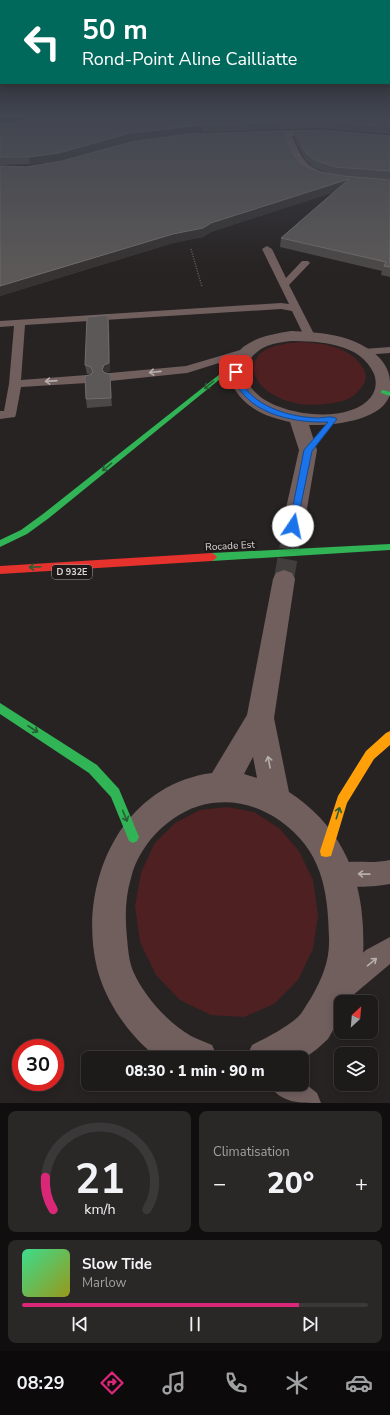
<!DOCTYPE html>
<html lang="fr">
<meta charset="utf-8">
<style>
body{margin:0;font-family:"Nunito Sans",sans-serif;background:#2a2727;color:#f1f3f6;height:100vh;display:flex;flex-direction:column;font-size:15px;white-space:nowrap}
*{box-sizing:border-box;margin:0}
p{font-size:13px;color:#a0a1a2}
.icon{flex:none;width:22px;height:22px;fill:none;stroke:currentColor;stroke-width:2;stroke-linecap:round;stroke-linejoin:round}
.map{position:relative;height:1103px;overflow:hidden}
.side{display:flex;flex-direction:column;gap:8px;padding:8px;background:#100e0e;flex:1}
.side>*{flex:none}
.top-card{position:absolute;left:0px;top:0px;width:390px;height:84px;box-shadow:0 2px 10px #0003,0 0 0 1px #3b3839;background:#00695c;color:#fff;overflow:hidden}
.needle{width:26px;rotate:26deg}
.tools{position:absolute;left:334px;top:995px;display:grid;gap:8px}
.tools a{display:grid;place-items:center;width:44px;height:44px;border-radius:8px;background:#1d1a1a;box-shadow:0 2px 10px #0003,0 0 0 1px #3b3839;font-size:20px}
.speed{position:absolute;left:12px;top:1039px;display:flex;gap:8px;font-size:20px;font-weight:700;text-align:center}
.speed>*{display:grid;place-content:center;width:52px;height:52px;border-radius:50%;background:#1d1a1a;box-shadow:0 2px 10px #0003,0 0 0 1px #3b3839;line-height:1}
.speed .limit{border:6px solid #d22;background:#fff;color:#111}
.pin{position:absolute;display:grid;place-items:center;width:34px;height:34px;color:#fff;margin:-17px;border-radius:8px;box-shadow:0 2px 6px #0006}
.me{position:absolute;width:44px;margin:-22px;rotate:11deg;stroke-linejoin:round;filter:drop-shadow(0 0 3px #0008)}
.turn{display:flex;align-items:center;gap:14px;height:84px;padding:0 16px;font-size:18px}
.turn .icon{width:52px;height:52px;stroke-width:2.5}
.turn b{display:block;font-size:28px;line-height:34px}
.big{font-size:30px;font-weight:800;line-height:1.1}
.side .card{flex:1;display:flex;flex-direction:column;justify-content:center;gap:6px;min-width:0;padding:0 14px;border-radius:8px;background:#2a2727}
.side .dial{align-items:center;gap:0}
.dial svg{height:104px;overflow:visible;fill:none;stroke:#3b3839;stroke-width:7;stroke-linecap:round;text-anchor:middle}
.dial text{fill:#f1f3f6;stroke:none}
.song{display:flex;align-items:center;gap:12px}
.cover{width:48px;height:48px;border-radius:6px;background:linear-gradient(135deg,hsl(150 70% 55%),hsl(60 70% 35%))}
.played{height:4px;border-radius:2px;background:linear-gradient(90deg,#db2777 80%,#3b3839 80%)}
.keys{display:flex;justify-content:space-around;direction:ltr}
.heat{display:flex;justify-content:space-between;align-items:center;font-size:22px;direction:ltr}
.side .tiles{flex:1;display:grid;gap:8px;grid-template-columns:1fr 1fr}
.card:last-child{grid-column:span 2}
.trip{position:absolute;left:81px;top:1051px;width:228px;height:40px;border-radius:8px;background:#1d1a1a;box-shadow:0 2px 10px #0003,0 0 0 1px #3b3839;font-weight:800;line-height:40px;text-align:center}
.tab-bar{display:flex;height:64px;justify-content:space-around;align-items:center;background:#0c0a0a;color:#a0a1a2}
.tab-bar .icon{width:28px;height:28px}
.tab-bar .selected{color:#db2777}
.tab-bar b{font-size:18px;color:#f1f3f6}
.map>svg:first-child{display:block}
.green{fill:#4f2021}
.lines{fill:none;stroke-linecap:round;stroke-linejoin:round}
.street-tunnel{stroke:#423e3e;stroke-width:20;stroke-dasharray:20 10;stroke-linecap:butt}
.path{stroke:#695e5d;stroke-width:1.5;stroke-dasharray:1 1.5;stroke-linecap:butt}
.lane{fill:#715f5e;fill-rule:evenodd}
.street{fill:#715f5e;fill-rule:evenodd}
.fast{fill:#30b455;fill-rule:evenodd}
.slow{fill:#ff9f0a;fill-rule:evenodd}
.jam{fill:#e5322d;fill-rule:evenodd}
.wall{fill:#4b4847}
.shaded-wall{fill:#363332}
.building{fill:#5b5857;stroke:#6f6c6b}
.oneway{stroke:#b7aeae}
.oneway2{stroke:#275f34}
.route{fill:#1a73e8;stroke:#114b97}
.labels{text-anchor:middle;stroke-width:4;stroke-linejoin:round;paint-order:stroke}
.shield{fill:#1f1919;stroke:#a49f9f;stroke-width:1}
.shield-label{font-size:9px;font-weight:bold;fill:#ddd9d9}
.street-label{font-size:10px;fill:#ddd9d9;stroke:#1f1919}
</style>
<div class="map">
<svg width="390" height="1103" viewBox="0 0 390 1103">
<rect width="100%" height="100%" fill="#272323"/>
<path class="green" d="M299,342C322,343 350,346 363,368C366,373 367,380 363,385C358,393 351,399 342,401C319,407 293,407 272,394C252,382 245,360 269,348C279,344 289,343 299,342Z
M227,807L254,812L279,828L299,851L313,880L318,915L313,949L298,980L274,1004L244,1017L211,1015L180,1000L156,975L140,942L135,906L141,873L154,844L175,823L200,810Z"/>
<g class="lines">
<path class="street-tunnel" d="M284,579L293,526"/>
<path class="path" d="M191,249L202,287"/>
<path class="lane" d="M267,246L272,249L286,278L302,261H308L310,263L289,285L315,336L313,338H305L292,311L281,309L25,325L21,380L87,375L91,376L93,379L91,382L87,383L21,387L16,414L15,417L0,419V411H4L9,384L14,326L0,327V321L281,303L289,304L262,249Z
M390,347V353L363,355L359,354L357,352L359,350L363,349Z
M247,348L251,349L253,351L251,353L187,373L110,381L106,380L104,377L106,374L110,373L186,366Z
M390,860V884C374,887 344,889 329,882L325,874L329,866C348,858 370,865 390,860Z
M390,937V964L352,996L343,1000L334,996L330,987L334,978L366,950Z
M302,1081L317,1093L321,1103C298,1103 280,1103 269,1084H302Z"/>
<path class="street" d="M325,130L328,131L329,133L328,135L292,136C302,158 305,168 330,174L331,176L330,178C325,179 321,178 317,177C297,172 291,154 284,136L255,137L251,134L255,131Z
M291,331C317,332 348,334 370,350C381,357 390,369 390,382C390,385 390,390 390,394C383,421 331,426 309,425L317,450L304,526L300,532L293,534L286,532L282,526L299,450L290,422C278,419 264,416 253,408C224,389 220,356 255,340C266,335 279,333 291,331ZM291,341C319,341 361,343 374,374C377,382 376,390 371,397C349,425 279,416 256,393C238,376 246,355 267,346C275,343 283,342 291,341Z
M284,570L292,573L295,579L274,718L289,792C337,823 361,871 363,928C363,936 364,945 363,953C362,970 354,986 348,1002H341V1016L328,1039L317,1049L302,1060V1058H246L252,1045C268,1037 284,1029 298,1017C303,1012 306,1005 311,998C322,979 330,960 329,938C328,890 322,850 279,820C258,806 237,800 212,803C175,808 140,841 131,878C125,898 125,918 127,938C128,949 129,961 133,971C144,996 167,1022 191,1036C197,1039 205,1042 212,1045L218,1058H158C130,1037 106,1003 97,968C77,885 120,785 212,773L247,715L273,579L276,573ZM253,757L257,778L244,774Z"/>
<path class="fast" d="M239,359L242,361L241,362L49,518L27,534L0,547V540L21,530L43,514Z
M383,390L390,392V396L381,393V391Z
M390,544V550L212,561L209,559L207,557L209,555L212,553Z
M0,703L97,765L119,789L139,837L137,841L133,843L129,841L111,797L89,773L0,714Z"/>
<path class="slow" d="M390,731V745L374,759L347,803L331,856L326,857L321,856L320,851L338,796L366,751L386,733Z"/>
<path class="jam" d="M212,553L215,555L217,557L215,559L212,561L0,574V566Z"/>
</g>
<path class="wall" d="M390,114V134L322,128L202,132L131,141L60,161L30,164L0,165V124Z
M295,131L390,136V180L334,175L314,168L305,160L294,138Z
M294,156L300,163L309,168L319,172L344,176L390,180V277L381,275L382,271L280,247L281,238L334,192L211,232L203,237L173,243L0,296V166L26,167Z
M108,315L109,323L110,371L105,373L110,374L112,406L87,408L86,399L91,375L87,374L85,365Z"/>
<path class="shaded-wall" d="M12,114H61L0,122V115Z
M202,125V132L131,141L60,161L30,164L29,157L130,133Z
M349,179L347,188L211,232L203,237L173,243L0,296V286L211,223Z
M108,315L109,323L110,371L105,373L102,370L104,365Z
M110,374L111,382L112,406L111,398Z"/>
<path class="building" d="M0,114H12L0,115Z
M63,114H390V127L323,121L202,125L130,133L59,153L29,157H0V124Z
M323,130L390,136V171L335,167L315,160L306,153L295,131Z
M284,131L294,156L300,163L309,168L319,172L344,176L390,180V267L384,266L386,262L281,238L349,179L211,223L203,228L173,234L0,286V166L26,167L62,161L131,142L188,134Z
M108,315L109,363L104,365L102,370L105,373L110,374L111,398L86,399L85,376L90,375L93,372L91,367L85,365L87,317Z"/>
<defs><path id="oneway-shaft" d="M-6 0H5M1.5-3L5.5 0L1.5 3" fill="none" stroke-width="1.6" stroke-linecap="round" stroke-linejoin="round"/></defs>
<g class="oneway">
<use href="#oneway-shaft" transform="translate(155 372) rotate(174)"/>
<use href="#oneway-shaft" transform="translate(51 381) rotate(176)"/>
<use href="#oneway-shaft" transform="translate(269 762) rotate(-101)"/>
<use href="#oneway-shaft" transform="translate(364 874) rotate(-179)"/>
<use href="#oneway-shaft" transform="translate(372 962) rotate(-39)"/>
</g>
<g class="oneway2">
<use href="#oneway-shaft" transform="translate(209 385) rotate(141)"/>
<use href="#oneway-shaft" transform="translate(107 467) rotate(141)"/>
<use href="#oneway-shaft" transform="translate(35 567) rotate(177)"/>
<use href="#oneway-shaft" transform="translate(33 729) rotate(33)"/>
<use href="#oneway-shaft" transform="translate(338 813) rotate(-73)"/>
<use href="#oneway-shaft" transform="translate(125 816) rotate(68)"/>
</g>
<linearGradient id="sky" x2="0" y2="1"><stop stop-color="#151313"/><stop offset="0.43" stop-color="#414550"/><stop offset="1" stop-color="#414550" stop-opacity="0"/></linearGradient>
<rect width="390" height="268" fill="url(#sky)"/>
<path class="route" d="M234,370H239C241,375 241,381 243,385C258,408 291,417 317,418C323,418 332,415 337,419L312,451L296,528H290L289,526L304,450L328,422C298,423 258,416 240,390C236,384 232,377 234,370Z"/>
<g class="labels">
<rect class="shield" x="52" y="565" width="40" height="14" rx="3"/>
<g class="shield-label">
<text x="72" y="575">D 932E</text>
</g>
<g class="street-label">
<text transform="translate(230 545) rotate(-3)" y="4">Rocade Est</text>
</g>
</g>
</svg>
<div class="tools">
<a><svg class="needle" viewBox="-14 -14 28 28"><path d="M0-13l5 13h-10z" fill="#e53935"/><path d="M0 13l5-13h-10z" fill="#a0a1a2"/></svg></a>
<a><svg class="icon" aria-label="layers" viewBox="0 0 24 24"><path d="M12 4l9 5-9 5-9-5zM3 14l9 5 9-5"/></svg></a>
</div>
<div class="speed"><div class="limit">30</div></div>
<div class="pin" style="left:236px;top:372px;background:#d93025"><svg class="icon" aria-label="arrive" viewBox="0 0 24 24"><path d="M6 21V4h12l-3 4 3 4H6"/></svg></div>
<svg class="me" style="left:293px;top:526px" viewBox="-20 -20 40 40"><circle r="19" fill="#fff"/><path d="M0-13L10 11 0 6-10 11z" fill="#1a73e8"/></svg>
<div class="trip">08:30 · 1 min · 90 m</div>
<div class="top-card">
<div class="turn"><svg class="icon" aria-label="left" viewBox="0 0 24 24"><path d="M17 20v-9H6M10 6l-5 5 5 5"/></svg><div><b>50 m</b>Rond-Point Aline Cailliatte</div></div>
</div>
</div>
<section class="side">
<div class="tiles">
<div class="card dial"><svg viewBox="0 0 100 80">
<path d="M14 69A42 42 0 1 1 86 69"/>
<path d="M14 69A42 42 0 0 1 8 44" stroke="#db2777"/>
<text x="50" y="56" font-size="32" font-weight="700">21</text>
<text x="50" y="72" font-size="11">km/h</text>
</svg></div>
<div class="card"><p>Climatisation</p>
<div class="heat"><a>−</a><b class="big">20°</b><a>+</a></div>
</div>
<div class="card">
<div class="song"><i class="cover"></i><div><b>Slow Tide</b><p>Marlow</p></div></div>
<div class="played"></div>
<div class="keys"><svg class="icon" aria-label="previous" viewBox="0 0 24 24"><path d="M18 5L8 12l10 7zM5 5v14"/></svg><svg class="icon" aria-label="pause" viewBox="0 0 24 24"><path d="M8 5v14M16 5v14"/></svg><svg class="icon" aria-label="next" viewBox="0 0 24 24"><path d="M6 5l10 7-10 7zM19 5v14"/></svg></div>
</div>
</div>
</section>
<nav class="tab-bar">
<b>08:29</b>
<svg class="icon selected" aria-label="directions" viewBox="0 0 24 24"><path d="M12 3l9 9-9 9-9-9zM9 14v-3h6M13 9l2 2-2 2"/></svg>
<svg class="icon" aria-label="music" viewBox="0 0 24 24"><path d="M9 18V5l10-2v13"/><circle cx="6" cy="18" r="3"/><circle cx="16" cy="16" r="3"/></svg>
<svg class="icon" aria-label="phone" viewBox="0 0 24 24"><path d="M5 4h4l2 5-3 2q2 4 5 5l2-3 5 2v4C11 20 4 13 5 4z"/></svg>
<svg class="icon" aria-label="climate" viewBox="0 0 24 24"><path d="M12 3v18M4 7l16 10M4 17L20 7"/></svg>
<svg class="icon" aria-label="car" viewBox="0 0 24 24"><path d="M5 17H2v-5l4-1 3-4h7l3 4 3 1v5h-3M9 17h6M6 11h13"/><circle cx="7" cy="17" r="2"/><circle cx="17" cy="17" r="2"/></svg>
</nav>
